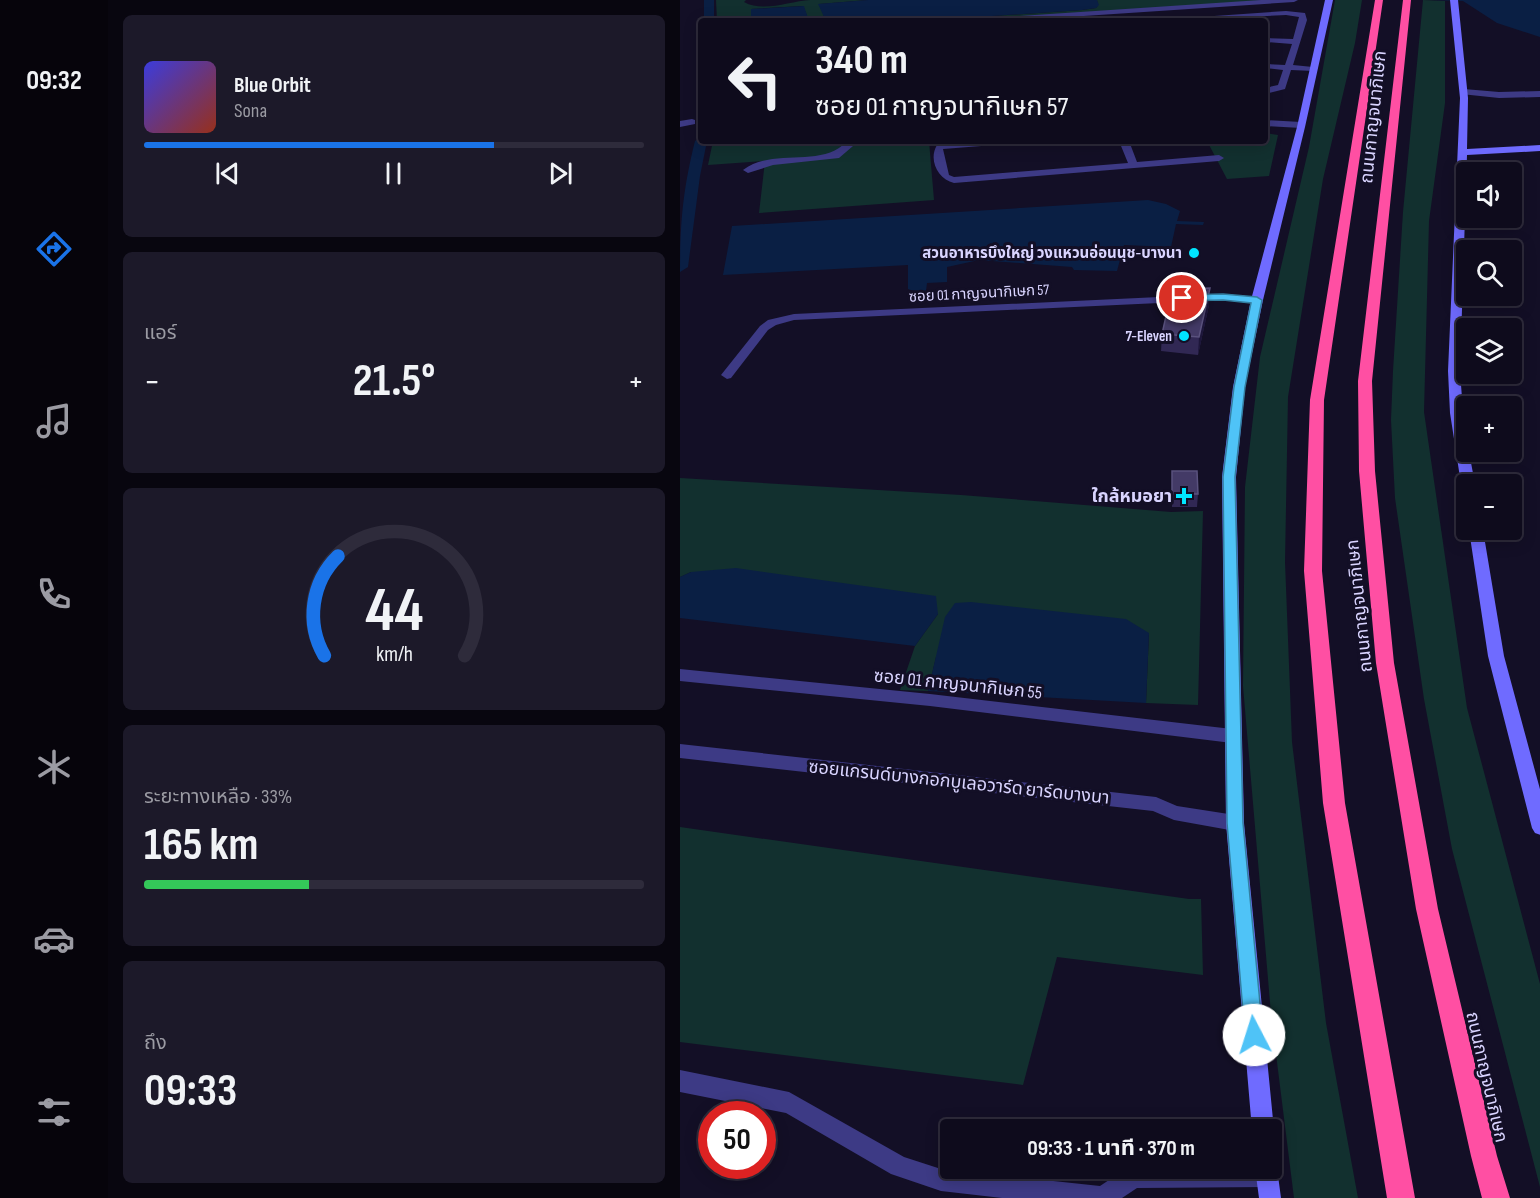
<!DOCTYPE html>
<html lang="th">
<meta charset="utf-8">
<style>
body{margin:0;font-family:"Sofia Sans Condensed","Noto Sans Thai",sans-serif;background:#1c1929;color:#f1f3f6;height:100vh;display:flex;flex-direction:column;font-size:22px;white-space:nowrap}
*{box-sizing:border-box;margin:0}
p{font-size:20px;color:#9b9ba3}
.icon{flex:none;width:33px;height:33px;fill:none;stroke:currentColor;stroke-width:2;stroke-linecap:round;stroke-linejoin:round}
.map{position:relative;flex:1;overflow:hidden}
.panel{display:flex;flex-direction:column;gap:15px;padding:15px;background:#08060f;width:572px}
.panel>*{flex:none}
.guide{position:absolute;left:18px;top:18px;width:570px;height:126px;border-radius:6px;box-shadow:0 3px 15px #0003,0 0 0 2px #2e2b3b;background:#0e0b1c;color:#f1f3f6;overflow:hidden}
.controls{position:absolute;left:776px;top:162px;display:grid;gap:12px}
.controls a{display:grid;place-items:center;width:66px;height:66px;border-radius:6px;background:#0e0b1c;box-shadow:0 3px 15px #0003,0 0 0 2px #2e2b3b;font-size:30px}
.speed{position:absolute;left:18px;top:1101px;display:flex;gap:12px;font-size:30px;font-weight:700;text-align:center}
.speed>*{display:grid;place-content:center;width:78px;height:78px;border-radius:50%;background:#0e0b1c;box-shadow:0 3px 15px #0003,0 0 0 2px #2e2b3b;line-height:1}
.speed .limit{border:9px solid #d22;background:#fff;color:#111}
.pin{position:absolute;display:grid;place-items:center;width:51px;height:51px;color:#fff;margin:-26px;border:3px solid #fff;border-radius:50%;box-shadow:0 2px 6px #0007}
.me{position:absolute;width:66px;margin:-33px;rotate:355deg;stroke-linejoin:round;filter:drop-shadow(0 0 4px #0008)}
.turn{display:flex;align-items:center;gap:21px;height:126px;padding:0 18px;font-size:27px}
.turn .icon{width:78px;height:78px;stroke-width:2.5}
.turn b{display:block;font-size:42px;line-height:51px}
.big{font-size:45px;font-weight:700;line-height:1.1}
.panel .card{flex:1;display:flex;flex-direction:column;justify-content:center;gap:9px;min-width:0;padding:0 21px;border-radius:9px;background:#1c1929}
.panel .dial{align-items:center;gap:0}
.dial svg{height:156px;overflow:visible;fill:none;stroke:#2e2b3b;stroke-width:7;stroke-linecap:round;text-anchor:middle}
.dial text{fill:#f1f3f6;stroke:none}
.song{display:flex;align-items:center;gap:18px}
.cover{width:72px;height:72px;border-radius:9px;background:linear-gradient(135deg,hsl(240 70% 55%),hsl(10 70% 35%))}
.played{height:6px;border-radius:3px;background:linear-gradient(90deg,#1a73e8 70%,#2e2b3b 70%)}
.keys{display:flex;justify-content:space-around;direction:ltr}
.heat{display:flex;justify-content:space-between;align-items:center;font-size:33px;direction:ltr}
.charge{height:9px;border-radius:4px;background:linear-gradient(90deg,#34c759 33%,#2e2b3b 0)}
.trip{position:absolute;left:260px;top:1119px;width:342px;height:60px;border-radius:6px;background:#0e0b1c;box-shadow:0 3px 15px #0003,0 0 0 2px #2e2b3b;font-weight:700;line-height:60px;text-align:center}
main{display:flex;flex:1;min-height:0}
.dock{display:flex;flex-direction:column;width:108px;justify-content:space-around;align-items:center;background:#06040b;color:#9b9ba3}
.dock .icon{width:42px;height:42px}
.dock .current{color:#1a73e8}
.dock b{font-size:27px;color:#f1f3f6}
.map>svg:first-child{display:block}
.green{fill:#12302f}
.water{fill:#0a1f44}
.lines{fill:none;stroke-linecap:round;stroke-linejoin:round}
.canal{fill:#0a1f44;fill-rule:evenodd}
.street{fill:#3d3a85;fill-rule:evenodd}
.secondary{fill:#6f6bff;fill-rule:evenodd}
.highway{fill:#ff4fa3;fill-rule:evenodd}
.wall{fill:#312854}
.shaded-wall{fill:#1d163a}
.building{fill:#433a66;stroke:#5a527e;stroke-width:1.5}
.route{fill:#4fc3f7;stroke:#337fa1;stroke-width:1.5}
.poi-dot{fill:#00e5ff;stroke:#130f26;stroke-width:2}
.labels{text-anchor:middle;stroke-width:6;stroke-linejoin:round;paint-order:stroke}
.far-poi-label{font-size:15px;font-weight:bold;fill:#d9d4ff;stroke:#130f26;text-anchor:end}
.far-street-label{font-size:15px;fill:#d9d4ff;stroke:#130f26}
.street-label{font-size:18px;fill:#d9d4ff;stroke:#130f26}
.poi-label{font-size:18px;font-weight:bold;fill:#d9d4ff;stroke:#130f26;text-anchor:end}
</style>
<main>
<nav class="dock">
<b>09:32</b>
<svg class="icon current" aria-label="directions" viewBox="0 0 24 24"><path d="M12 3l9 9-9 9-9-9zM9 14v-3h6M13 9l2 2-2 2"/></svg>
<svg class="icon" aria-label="music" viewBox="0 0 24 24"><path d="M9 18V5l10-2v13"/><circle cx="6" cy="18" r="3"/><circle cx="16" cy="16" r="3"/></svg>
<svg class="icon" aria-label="phone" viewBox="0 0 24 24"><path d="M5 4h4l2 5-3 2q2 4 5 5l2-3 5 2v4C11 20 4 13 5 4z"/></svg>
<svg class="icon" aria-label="climate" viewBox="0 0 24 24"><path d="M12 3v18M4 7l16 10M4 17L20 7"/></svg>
<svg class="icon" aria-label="car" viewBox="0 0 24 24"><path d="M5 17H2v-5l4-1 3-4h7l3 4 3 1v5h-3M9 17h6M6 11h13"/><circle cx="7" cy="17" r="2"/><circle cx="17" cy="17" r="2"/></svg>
<svg class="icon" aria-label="filters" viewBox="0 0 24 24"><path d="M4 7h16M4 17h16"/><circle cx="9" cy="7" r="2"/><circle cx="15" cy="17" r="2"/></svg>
</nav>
<section class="panel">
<div class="card">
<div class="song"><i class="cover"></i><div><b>Blue Orbit</b><p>Sona</p></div></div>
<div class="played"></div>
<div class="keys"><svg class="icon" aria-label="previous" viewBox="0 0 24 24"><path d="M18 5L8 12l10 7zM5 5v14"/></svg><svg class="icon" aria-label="pause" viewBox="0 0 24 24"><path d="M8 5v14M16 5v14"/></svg><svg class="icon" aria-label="next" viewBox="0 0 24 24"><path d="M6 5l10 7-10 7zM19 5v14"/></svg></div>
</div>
<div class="card"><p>แอร์</p>
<div class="heat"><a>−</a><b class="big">21.5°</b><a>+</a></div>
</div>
<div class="card dial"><svg viewBox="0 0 100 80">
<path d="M14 69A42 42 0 1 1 86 69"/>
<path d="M14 69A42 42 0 0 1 21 18" stroke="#1a73e8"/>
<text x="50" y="56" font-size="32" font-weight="700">44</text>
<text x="50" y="72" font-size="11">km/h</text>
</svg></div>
<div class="card"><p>ระยะทางเหลือ · 33%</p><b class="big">165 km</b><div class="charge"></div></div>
<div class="card"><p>ถึง</p><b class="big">09:33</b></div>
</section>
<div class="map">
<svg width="861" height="1198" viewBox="0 0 861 1198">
<rect width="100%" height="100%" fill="#130f26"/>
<path class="green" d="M36,0H66L64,2C83,13 110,1 130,0C150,0 169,0 188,0L139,4L146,21H129L123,6L71,9V21H37Z
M417,0H599L321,21H238L402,10L416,8L418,5Z
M655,0H682L675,43L643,179L608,397L605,562L612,742L646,1023L678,1198H614L591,1014L563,686L565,487L580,357L629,147Z
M743,0L765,1V103L749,221L744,412L787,708L860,984V1187L772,849L744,699L715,498L711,420L713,371L723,212Z
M585,133L598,135L589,176L547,179L527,141H585Z
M33,141H249L254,200L79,213L85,161L28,165Z
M0,478L281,495L491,512L523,511L518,705L466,703L469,633L256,657L248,691L220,690L235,646L258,614L11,572L0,577Z
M0,827L509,899H521L523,975L377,957L343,1085L0,1042Z"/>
<path class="water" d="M188,0H417L419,5L416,8L402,10L238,21H146L138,4Z
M752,0H860V37L817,23L783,1Z
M124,6L129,21H71V9Z
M468,200L486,204L500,211L497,221L524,222L523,225L496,224L491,247L444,245L437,271L394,270L392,267L299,260L267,267V282L247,283L246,291L238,293L228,289V265L43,275L52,226Z
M56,568L256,596L258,614L235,646L0,618V577L11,572Z
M291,602L446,619L469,633L466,703L248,691L265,617L275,603Z"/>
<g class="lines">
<path class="canal" d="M24,0H34V21H24Z
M21,137V141H27L20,176L8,267L0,272C0,223 3,189 15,141Z"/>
<path class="street" d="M581,0H618L614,2L328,21H290L294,19Z
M606,11L625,13L627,20L613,65L633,67L637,69L633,71L611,70L605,89L585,94V88L598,85L603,70L585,68V64L605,65L612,44L585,42V38L613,39L619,17L606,15L487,21L491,19Z
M784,89L819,92L861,91V97L819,98L781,94L780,92Z
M12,119L15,120V124L0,127V121Z
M585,120L621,122L625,125L621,128L585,126Z
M162,141H172L173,146L159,158L93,165L68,173L63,170C92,148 137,167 163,145Z
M296,141H332L327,144L263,149L269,175L274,177L448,163L439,141H449L457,162L539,155L544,158L539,161L274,183C258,179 248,160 257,145Z
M543,294L577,297L583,300L577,303L543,300L114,320L96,325L88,330L51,378L47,379L41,375L80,326L88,320L114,314Z
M0,669L250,694L552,729L558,731L560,736L558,741L552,743L250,706L0,681Z
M0,744L476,797L497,806L555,815L561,818L564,823L561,828L555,831L494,820L473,811L0,758Z
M0,1070L109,1092L224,1157L261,1169L420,1186L447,1168H591V1166L595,1168L598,1176L595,1184L587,1187L457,1188L442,1198H322L261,1191L211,1174L106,1113L0,1092Z"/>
<path class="secondary" d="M645,0H653L625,127L583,300L565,387L556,477L564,823L594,1130L591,1137V1130H572L546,823L542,477L553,387L571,300L617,127Z
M770,0H778L788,98L787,149L861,145V151L787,155L780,371L786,452H789L795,484H786V488L781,484L770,413L768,371L780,98Z
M789,530H803L824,656L861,793V835L855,833L852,828L808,656Z
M591,1159L597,1168L601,1198H579L575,1168H591Z"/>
<path class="highway" d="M695,0H703L644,400L642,571L665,803L735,1198H707L643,803L624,571L630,400Z
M723,0H731L692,381L695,471L714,663L758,909L817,1156L830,1198H802L791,1156L736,909L696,663L679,471L678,381Z"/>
</g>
<path class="wall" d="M529,305L518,355L481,351L482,334Z
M492,471L518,494L517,507H492Z"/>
<path class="shaded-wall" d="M530,288L529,305L518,355L519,337Z"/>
<path class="building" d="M530,288L519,337L482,334L492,289Z
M492,471H517L518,494H492Z"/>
<path class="route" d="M543,294L577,297L582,300L565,387L555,477L563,823L583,1035L581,1042L574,1044L567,1042L565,1035L547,823L543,477L554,387L571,303L543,300L502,301L497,298L502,295Z"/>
<g class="poi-dot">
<circle cx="514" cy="253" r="6"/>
<circle cx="504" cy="336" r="6"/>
<path d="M501 487h6v6h6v6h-6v6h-6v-6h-6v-6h6z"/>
</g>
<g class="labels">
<g class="far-poi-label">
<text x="502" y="258">สวนอาหารบึงใหญ่ วงแหวนอ่อนนุช-บางนา</text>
<text x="492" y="341">7-Eleven</text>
</g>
<g class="far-street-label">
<text transform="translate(299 293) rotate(-3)" y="5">ซอย 01 กาญจนากิเษก 57</text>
</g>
<g class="street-label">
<text transform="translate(693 117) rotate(-84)" y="6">ถนนกาญจนาภิเษก</text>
<text transform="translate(679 606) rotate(-96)" y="6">ถนนกาญจนาภิเษก</text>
<text transform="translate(278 684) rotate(6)" y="6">ซอย 01 กาญจนากิเษก 55</text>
<text transform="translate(279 782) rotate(6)" y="6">ซอยแกรนด์บางกอกบูเลอวาร์ด ยาร์ดบางนา</text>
<text transform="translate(807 1077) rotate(77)" y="6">ถนนกาญจนาภิเษก</text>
</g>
<g class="poi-label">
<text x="492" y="502">ใกล้หมอยา</text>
</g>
</g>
</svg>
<div class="controls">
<a><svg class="icon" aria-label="sound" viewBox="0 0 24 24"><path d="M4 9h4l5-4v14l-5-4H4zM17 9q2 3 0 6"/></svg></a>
<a><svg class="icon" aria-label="search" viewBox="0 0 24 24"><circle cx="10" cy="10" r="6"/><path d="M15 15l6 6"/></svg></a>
<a><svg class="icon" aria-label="layers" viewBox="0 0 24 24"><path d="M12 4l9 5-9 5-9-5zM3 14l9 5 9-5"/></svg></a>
<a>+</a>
<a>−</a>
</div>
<div class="speed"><div class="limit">50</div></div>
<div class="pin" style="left:502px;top:298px;background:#d93025"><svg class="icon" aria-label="arrive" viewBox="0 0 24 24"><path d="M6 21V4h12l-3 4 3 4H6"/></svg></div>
<svg class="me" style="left:574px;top:1035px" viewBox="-20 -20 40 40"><circle r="19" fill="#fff"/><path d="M0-13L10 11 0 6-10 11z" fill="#4fc3f7"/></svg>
<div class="trip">09:33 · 1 นาที · 370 m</div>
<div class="guide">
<div class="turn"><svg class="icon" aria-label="left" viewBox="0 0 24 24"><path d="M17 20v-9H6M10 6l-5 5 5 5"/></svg><div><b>340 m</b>ซอย 01 กาญจนากิเษก 57</div></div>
</div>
</div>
</main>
